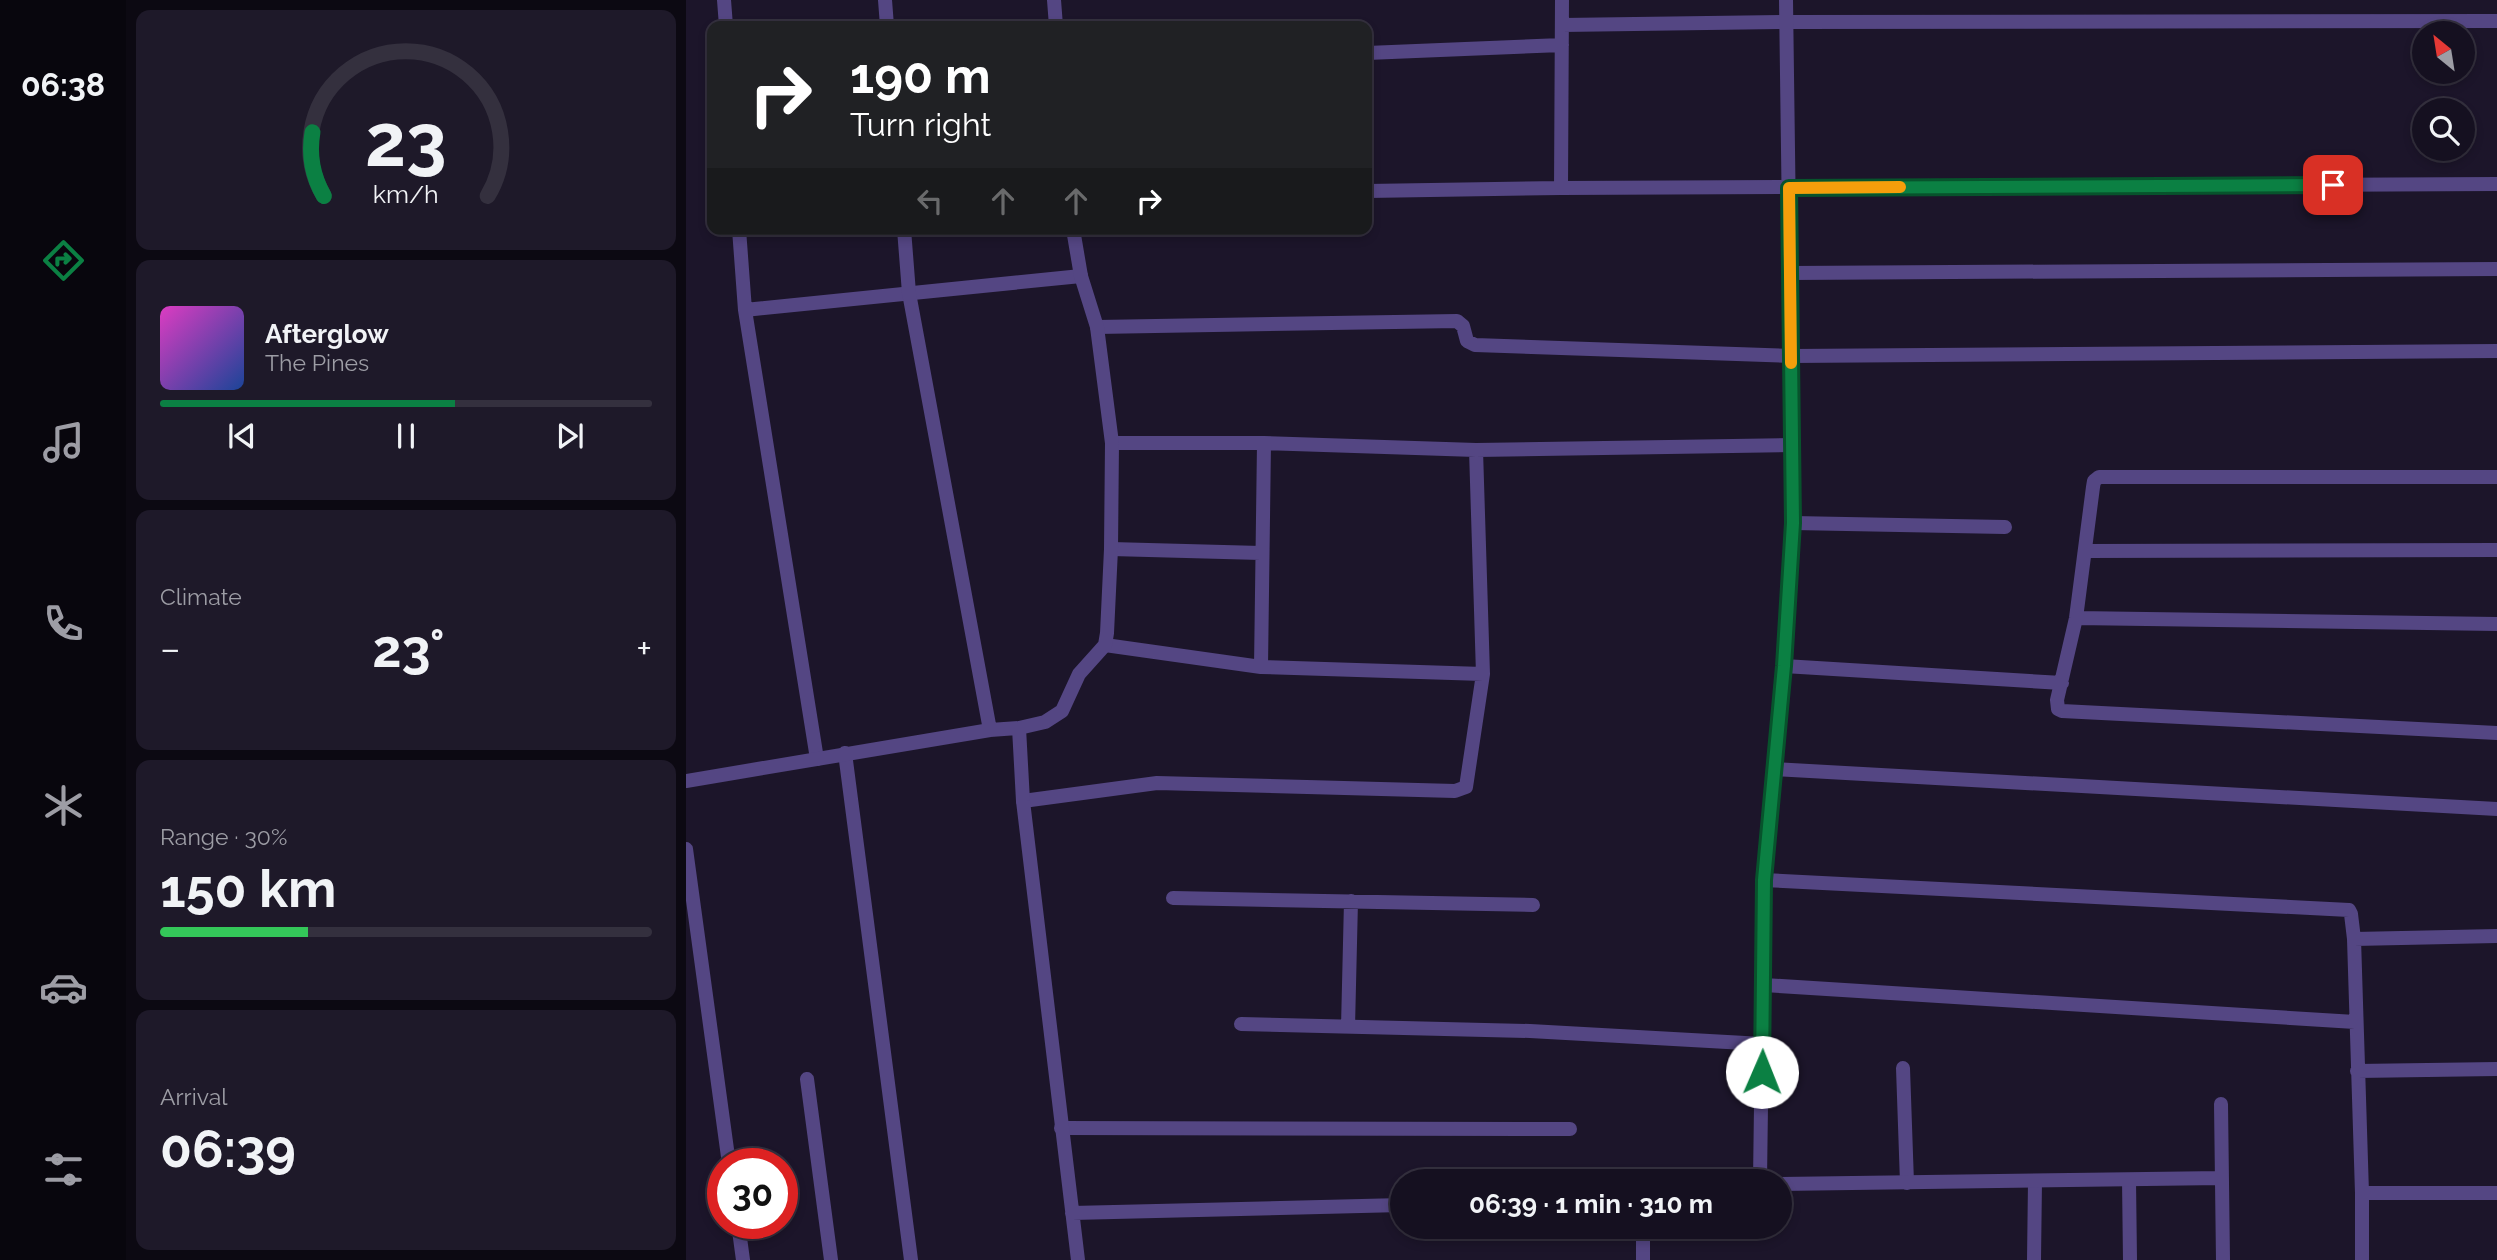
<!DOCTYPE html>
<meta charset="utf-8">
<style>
body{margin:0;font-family:Raleway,sans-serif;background:#1e1929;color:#f1f3f6;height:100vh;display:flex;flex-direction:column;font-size:26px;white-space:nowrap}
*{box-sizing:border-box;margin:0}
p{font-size:23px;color:#9d9da5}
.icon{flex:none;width:38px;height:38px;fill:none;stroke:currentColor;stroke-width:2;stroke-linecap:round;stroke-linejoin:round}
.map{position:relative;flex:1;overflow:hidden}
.sheet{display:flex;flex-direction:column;gap:10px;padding:10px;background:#0c0912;width:560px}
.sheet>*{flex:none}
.top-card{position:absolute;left:21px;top:21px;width:665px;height:214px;border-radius:14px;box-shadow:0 4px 10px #0003,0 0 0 2px #34303e;background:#202124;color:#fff;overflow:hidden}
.needle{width:46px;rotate:330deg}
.buttons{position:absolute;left:1726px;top:21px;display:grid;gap:14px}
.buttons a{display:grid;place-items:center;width:63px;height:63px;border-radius:50%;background:#151020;box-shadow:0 4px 10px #0003,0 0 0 2px #34303e;font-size:35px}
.speed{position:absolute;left:21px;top:1148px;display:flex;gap:14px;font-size:35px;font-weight:700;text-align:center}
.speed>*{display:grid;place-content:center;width:91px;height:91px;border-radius:50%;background:#151020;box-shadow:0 4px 10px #0003,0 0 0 2px #34303e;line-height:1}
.speed .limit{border:10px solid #d22;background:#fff;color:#111}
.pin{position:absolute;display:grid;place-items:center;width:60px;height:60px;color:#fff;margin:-30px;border-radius:14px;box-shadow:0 4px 10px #0006}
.me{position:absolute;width:77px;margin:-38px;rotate:1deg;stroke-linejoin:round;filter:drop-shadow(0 0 5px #0008)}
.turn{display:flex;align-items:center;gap:24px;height:147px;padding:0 28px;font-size:32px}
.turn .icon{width:91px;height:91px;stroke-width:2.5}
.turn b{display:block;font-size:49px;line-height:60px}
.lanes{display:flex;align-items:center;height:66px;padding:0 28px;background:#0003;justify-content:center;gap:35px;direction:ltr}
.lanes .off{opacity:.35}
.big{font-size:52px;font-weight:700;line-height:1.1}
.sheet .card{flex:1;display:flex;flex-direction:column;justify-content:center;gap:10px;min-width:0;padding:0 24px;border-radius:14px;background:#1e1929}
.sheet .dial{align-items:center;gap:0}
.dial svg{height:182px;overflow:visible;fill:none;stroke:#34303e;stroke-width:7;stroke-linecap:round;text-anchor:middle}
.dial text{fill:#f1f3f6;stroke:none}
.song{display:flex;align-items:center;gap:21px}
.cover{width:84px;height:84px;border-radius:10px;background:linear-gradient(135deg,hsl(310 70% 55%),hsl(220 70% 35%))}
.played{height:7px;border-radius:4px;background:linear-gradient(90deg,#0b8043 60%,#34303e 60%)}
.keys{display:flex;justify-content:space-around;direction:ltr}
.heat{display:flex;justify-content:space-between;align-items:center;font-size:38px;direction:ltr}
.charge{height:10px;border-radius:5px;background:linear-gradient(90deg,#34c759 30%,#34303e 0)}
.trip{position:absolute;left:704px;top:1169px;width:402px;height:70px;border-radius:35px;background:#151020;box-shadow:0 4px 10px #0003,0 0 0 2px #34303e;font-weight:700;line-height:70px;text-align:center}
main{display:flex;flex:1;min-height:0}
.tabs{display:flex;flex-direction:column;width:126px;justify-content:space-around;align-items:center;background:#08060d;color:#9d9da5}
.tabs .icon{width:49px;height:49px}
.tabs .selected{color:#0b8043}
.tabs b{font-size:32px;color:#f1f3f6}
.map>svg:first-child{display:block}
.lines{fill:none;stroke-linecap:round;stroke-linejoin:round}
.service{stroke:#544683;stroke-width:14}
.minor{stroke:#544683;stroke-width:14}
.route-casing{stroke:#07532c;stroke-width:18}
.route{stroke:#0b8043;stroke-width:12}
.slow{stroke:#f59e0b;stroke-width:12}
</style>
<main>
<nav class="tabs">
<b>06:38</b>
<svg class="icon selected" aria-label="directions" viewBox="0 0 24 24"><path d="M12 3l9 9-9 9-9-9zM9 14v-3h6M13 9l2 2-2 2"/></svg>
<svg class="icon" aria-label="music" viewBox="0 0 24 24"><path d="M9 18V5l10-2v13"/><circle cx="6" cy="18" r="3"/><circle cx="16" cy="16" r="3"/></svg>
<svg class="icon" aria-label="phone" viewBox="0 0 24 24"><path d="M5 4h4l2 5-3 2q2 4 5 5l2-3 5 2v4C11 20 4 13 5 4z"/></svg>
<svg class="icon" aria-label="climate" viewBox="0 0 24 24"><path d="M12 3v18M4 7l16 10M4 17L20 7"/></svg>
<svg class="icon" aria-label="car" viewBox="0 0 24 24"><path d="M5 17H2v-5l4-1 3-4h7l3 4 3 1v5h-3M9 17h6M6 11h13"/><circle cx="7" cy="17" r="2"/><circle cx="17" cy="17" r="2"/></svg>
<svg class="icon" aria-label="filters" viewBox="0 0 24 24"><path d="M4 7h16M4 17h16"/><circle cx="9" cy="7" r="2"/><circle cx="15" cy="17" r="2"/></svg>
</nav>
<section class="sheet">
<div class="card dial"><svg viewBox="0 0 100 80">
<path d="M14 69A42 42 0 1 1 86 69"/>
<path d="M14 69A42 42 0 0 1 9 41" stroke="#0b8043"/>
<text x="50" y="56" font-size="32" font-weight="700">23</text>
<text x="50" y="72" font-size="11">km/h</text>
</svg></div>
<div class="card">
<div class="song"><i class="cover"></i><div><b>Afterglow</b><p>The Pines</p></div></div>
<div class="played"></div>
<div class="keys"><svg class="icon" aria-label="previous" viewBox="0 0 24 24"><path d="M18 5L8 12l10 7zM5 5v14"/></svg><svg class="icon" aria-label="pause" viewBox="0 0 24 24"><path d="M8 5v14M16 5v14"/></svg><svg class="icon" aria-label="next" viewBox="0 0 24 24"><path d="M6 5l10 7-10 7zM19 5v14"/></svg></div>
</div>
<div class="card"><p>Climate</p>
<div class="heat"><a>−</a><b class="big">23°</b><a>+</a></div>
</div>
<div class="card"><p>Range · 30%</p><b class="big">150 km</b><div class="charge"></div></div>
<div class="card"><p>Arrival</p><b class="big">06:39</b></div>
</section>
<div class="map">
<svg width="1811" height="1260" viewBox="0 0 1811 1260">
<rect width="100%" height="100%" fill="#1c152a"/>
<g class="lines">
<path class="service" d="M38,0L40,26
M876,25L1101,22L1811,21
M681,53L876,45
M875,188L876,0
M681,191L875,188L1811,184
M53,229L59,310L131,759
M1104,273L1811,269
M59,310L395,276
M411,327L771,321L777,326L781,341L789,345L1105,356L1811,351
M426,443H578L790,450L1106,445
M1811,477H1413L1408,481L1407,487L1390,618L1371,700L1372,709L1376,711L1811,733
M1107,523L1319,527
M425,549L575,553
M1400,551L1811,550
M1390,618L1811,624
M419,645L575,667L797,674
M1098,666L1376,683
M575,667L578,443
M159,753L225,1260
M337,801L471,783L769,791L780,787L797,674L790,450
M0,849L43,1164
M1078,880L1663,910L1665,914L1668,939L1676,1193V1260
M487,898L847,905
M1668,939L1811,936
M1078,985L1669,1022
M555,1024L844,1031L1077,1044
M662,1027L665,901
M1217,1068L1221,1183
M1671,1071L1811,1069
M375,1128L884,1129
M1443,1180L1444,1260
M1676,1193H1811
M52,1223L57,1260
M957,1260V1227
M1348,1260L1349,1181"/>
<path class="minor" d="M199,0L201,26
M368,0L370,26
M218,229L223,293L304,730
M333,728L337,801L392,1260
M1087,769L1811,809
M0,781L304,730L333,728L359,722L376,711L393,674L419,645L421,633L425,549L426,443L411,327L395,276L387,229
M121,1079L145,1260
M1535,1104L1537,1260
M1074,1181L1078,880L1098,666L1107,523L1100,0
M1094,1184L1535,1178
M386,1213L716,1205"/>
</g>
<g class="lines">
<defs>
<path id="route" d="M1076,1072L1078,880L1098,666L1107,523L1103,188L1647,185"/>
</defs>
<use href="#route" class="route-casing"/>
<use href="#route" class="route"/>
<path class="slow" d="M1105,363L1103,188L1214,187"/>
</g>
</svg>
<div class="buttons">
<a><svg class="needle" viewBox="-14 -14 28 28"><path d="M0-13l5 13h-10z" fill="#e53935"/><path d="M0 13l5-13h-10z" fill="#9d9da5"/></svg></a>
<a><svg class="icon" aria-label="search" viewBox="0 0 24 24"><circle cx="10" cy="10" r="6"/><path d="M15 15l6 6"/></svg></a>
</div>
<div class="speed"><div class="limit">30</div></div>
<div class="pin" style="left:1647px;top:185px;background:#d93025"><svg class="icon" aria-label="arrive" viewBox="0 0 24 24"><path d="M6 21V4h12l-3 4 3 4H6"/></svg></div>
<svg class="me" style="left:1076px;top:1072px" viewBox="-20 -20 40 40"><circle r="19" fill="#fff"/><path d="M0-13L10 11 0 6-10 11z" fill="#0b8043"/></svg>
<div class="trip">06:39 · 1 min · 310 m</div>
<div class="top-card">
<div class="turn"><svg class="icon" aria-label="right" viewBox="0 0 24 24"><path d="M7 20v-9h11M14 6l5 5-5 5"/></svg><div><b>190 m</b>Turn right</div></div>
<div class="lanes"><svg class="icon off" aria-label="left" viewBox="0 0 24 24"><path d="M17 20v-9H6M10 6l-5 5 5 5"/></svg><svg class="icon off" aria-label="ahead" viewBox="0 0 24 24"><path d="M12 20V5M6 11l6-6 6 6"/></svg><svg class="icon off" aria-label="ahead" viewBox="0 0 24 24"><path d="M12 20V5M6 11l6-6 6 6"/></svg><svg class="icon" aria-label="right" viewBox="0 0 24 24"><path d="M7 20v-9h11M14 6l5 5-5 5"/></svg></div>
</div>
</div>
</main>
